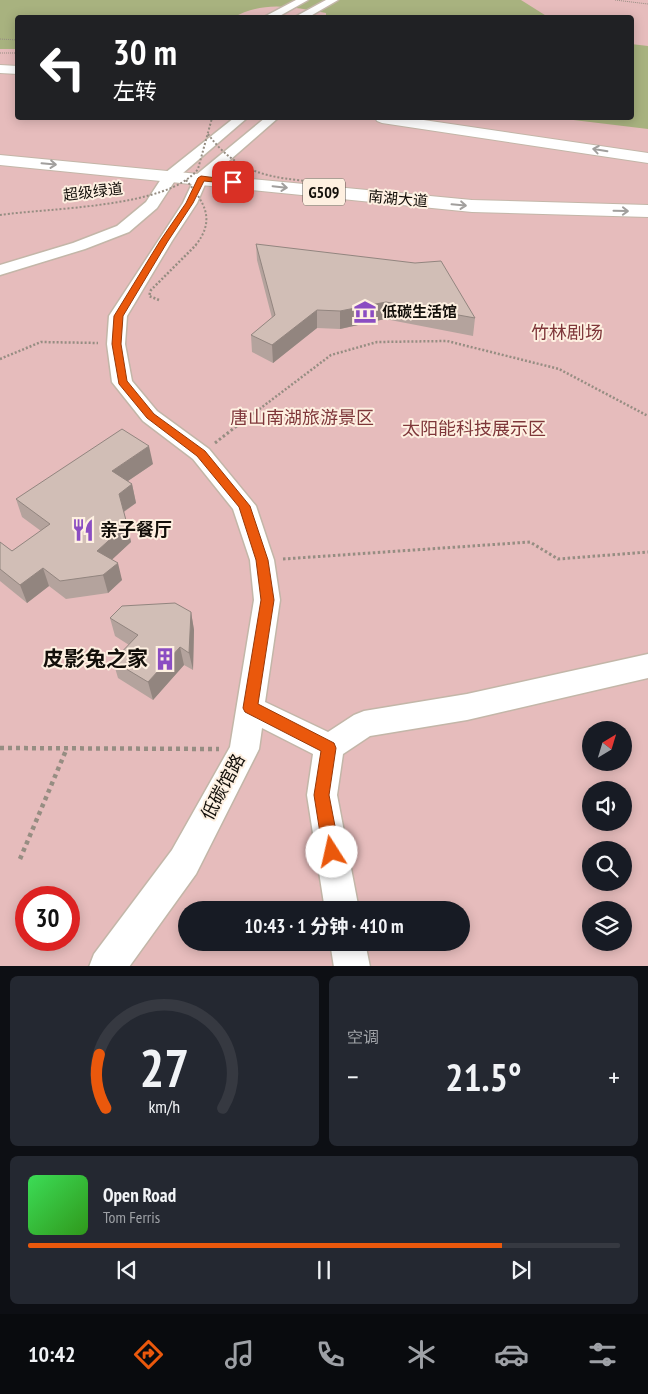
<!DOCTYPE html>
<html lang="zh">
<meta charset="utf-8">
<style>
body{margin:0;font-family:"PT Sans Narrow","Noto Sans SC",sans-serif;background:#242831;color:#f1f3f6;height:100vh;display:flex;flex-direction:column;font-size:19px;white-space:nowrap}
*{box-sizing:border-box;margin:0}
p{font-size:16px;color:#9ea1a6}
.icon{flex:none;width:28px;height:28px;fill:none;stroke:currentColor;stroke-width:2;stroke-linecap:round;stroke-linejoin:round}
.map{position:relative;height:966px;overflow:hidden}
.drawer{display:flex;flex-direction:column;gap:10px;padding:10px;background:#0d0f14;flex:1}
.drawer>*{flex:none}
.guide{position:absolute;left:15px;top:15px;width:619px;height:105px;border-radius:5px;box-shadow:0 2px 12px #0003;background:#202124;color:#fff;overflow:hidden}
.needle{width:32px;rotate:38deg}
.fabs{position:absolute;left:582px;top:721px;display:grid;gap:10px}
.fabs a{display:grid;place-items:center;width:50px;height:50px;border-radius:50%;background:#171b24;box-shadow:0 2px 12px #0003;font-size:25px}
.speed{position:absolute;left:15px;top:886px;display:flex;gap:10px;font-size:25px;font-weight:700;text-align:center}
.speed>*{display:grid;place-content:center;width:65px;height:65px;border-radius:50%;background:#171b24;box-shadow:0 2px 12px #0003;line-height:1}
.speed .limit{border:8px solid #d22;background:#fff;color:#111}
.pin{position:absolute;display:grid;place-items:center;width:42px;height:42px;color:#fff;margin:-21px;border-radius:10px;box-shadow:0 2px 8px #0006}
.me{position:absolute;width:55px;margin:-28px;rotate:350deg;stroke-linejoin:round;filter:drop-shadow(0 0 4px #0008)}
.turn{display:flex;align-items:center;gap:18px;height:105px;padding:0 15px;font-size:22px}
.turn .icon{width:65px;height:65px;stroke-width:2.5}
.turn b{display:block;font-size:35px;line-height:42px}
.big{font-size:38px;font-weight:700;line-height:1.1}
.drawer .card{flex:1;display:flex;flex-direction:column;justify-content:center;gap:8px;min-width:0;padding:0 18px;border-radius:8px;background:#242831}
.drawer .dial{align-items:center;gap:0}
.dial svg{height:130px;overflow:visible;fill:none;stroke:#363941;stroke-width:7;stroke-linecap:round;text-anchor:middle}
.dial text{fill:#f1f3f6;stroke:none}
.song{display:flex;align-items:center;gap:15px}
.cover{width:60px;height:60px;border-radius:8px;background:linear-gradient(135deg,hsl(130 70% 55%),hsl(110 70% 35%))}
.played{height:5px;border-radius:2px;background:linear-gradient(90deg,#ea580c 80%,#363941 80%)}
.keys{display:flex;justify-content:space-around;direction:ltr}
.heat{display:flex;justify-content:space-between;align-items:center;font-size:28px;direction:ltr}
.drawer .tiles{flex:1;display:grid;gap:10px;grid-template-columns:1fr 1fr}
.card:last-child{grid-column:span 2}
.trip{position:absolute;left:178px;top:901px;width:292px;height:50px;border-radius:25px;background:#171b24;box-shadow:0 2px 12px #0003;font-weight:700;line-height:50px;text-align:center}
.dock{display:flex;height:80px;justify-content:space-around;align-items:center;background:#090b0e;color:#9ea1a6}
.dock .icon{width:35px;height:35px}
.dock .on{color:#ea580c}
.dock b{font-size:22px;color:#f1f3f6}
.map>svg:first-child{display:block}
.green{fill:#e6bcbc;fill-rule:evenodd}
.water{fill:#a8b27f}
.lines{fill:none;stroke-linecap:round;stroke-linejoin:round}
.minor-casing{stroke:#c3b6a8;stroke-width:3}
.highway-casing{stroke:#c3b6a8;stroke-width:2}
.path-far3{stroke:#968d82;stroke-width:1;stroke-dasharray:1 1;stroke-linecap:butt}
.path-far2{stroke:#968d82;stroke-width:2.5;stroke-dasharray:2 2;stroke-linecap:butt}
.path-far1{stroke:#968d82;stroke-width:3;stroke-dasharray:2.5 2.5;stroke-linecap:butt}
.path{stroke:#968d82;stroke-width:4.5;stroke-dasharray:4 4;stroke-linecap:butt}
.minor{fill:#fff;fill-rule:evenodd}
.highway{fill:#fff;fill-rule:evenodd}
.path-bridge-far1{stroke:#968d82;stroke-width:2;stroke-dasharray:2 2;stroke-linecap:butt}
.path-bridge{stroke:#968d82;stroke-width:2.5;stroke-dasharray:2 2;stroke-linecap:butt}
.wall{fill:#b4a39d}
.shaded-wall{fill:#92857f}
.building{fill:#d1beb6;stroke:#92857f}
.oneway{stroke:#a19f9d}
.route{fill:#ea580c;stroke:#983908}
.labels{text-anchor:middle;stroke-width:4;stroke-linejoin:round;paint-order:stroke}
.far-street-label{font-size:15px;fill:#130f0a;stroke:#fef0e1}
.far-poi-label{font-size:15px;font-weight:bold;fill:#130f0a;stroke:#fef0e1;text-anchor:start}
.shield{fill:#fef0e1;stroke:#5a524a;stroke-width:1}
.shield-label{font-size:16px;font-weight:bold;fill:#130f0a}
.park-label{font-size:18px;fill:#7f373a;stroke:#fef0e1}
.poi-label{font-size:18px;font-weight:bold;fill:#130f0a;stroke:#fef0e1;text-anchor:start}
.street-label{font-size:18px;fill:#130f0a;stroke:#fef0e1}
.near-poi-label{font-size:21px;font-weight:bold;fill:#130f0a;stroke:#fef0e1;text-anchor:end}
</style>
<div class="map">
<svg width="648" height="967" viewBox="0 0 648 967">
<rect width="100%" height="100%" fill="#fef0e1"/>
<path class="green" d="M0,0H648V966L0,967ZM18,18H631V118H18ZM591,730H624V762H591ZM591,790H624V822H591ZM591,850H624V882H591ZM26,898H69V940H26ZM186,910H461V942H186ZM591,910H624V942H591Z"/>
<path class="water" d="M0,0H521L548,17L326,18V13C291,7 265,0 232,18H18L17,49H0Z
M631,44L648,46V129L557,118H631Z"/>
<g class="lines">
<defs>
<path id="minor" d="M296,0H308L276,18H262Z
M326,0H338L307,18H293Z
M234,118H247L176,179L157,208L129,232L85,249L0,275V265L73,243L117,226L146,202L165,173Z
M265,118H278L207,180L197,203L172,241L127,316L125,344L132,381L157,411L209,449L256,506L274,560L280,600L265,702L328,732L354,715L364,711L467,694L648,654V678L467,720L370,736L343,754L337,795L359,910H325L307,795L313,754L262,728L259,749L254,759L196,874L129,967H89L94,954L172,850L230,747L254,600L250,560L233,509L193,459L143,421L112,382L107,344L109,316L183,203L196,175Z
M330,942H365L370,967H334Z"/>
<path id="highway" d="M0,65L18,66V74L0,73Z
M375,118H410L648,153V163L382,123L377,121Z
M0,155L472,200L648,205V217L472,212L0,165Z"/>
</defs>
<use href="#minor" class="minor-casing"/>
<use href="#highway" class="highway-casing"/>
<path class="path-far3" d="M615,0L648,4
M0,39L18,40
M0,53H18"/>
<path class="path-far2" d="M0,359L41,342L98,343
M237,426L331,355L377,342L447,341L559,369L648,416"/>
<path class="path-far1" d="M215,443L238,425
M283,559L530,542L558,559L648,552"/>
<path class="path" d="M0,748L219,749
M20,859L67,748"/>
<use href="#minor" class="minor"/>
<use href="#highway" class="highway"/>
<path class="path-bridge-far1" d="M208,134C237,174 271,178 317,182
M186,180C205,203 216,220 195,246
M0,215C47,208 169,208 198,169L212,118"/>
<path class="path-bridge" d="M159,300L149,296L151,290L196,245"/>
</g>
<path class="wall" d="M256,244L475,318L473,336L385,319L340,329L317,328L273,363L252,352L251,335L272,318L257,260Z
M153,464L128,481L132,484L136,503L124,512L131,542L112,559L122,580L108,593L66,599L49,586L27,603L0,581V542L12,551L41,531L22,517L16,499Z
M191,612L194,630L193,670L184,665L153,700L118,678L113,661L129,645L115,636L110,618Z"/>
<path class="shaded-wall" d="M386,302L385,319L340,329V311Z
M317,310V328L273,363L272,345Z
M149,446L153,464L116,489L112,471Z
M132,484L136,503L123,512L119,494Z
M127,524L131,542L102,569L97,551Z
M118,563L122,580L108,593L103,575Z
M43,568L49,586L27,603L20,585Z
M191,612L194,630L193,670L189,653Z
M180,647L184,665L153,700L148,682Z"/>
<path class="building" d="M256,244L415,263L441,261L475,318L386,302L340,311L317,310L272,345L251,335L275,315Z
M122,429L149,446L112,471L132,484L119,494L127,524L97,551L118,563L103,575L60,581L43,568L20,585L0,569V542L12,551L50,524L16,499Z
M175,603L191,612L189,653L180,647L148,682L113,661L138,635L110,618L122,606Z"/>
<defs><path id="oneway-shaft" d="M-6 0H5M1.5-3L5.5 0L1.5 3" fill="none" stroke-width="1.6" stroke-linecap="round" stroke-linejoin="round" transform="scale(1.25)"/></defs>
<g class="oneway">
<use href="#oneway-shaft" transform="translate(600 150) rotate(-171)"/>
<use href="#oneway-shaft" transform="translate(49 164) rotate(5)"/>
<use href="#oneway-shaft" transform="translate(280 187) rotate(6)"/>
<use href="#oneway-shaft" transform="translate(459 205) rotate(5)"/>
<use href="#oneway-shaft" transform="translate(621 211) rotate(1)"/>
</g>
<path class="route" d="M201,176L233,180L237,182L233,184L204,181L193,203L168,241L123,316L121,344L127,381L154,414L205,451L250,506L268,560L274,600L258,704L334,743L336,748L329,795L340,852L337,858L332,861L326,858L323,852L314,795L321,751L245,712L243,708L261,600L256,560L239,507L197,456L147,418L119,384L112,344L114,316L160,241L186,203L198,178Z"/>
<defs>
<symbol id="museum-bare" viewBox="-9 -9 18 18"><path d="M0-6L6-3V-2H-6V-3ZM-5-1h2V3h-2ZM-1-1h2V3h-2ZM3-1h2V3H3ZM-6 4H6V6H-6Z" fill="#8b4dc2" stroke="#fef0e1" stroke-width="2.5" paint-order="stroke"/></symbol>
<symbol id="restaurant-bare" viewBox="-9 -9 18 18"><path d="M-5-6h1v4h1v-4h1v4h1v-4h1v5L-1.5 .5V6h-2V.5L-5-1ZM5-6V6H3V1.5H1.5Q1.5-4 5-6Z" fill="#8b4dc2" stroke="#fef0e1" stroke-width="2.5" paint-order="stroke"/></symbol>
<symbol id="building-bare" viewBox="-9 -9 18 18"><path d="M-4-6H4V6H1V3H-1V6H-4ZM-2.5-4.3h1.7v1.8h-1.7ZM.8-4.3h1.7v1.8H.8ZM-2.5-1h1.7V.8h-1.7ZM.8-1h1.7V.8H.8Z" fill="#8b4dc2" stroke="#fef0e1" stroke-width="2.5" paint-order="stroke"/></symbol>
</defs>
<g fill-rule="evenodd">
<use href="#museum-bare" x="349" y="296" width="32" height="32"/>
<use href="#restaurant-bare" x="67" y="514" width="32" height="32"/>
<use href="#building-bare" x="149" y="643" width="32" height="32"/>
</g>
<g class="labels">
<g class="far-street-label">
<text transform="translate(93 192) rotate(-7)" y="5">超级绿道</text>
<text transform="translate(398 199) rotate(5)" y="5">南湖大道</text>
</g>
<g class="far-poi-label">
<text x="382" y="317">低碳生活馆</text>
</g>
<rect class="shield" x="303" y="178.5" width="42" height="27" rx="4"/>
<g class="shield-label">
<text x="324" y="198">G509</text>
</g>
<g class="park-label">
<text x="567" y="339">竹林剧场</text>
<text x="302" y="424">唐山南湖旅游景区</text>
<text x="474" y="435">太阳能科技展示区</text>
</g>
<g class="poi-label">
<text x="100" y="536">亲子餐厅</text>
</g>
<g class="street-label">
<text transform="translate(223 787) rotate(-62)" y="6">低碳馆路</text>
</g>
<g class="near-poi-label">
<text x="148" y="666">皮影兔之家</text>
</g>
</g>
</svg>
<div class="fabs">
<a><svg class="needle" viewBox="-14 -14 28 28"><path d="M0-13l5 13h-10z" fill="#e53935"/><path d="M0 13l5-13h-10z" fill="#9ea1a6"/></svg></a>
<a><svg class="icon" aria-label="sound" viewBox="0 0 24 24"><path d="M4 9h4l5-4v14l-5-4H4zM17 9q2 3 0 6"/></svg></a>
<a><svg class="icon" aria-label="search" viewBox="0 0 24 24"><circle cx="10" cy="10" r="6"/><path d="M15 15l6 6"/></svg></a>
<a><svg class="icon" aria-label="layers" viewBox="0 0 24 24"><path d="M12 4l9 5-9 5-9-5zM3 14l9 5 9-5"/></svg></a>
</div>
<div class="speed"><div class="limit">30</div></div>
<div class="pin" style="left:233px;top:182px;background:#d93025"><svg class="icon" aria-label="arrive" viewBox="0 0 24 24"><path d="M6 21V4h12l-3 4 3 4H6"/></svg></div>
<svg class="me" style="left:332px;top:852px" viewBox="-20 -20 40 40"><circle r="19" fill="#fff"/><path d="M0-13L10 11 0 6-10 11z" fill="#ea580c"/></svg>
<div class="trip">10:43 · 1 分钟 · 410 m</div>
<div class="guide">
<div class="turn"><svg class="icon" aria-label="left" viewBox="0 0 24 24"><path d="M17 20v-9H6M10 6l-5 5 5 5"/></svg><div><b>30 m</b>左转</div></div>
</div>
</div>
<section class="drawer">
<div class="tiles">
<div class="card dial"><svg viewBox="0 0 100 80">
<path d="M14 69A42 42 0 1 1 86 69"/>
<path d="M14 69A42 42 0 0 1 10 36" stroke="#ea580c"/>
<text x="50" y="56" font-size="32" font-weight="700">27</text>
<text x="50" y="72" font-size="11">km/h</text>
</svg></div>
<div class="card"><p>空调</p>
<div class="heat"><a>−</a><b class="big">21.5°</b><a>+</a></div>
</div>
<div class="card">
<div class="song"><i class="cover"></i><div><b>Open Road</b><p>Tom Ferris</p></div></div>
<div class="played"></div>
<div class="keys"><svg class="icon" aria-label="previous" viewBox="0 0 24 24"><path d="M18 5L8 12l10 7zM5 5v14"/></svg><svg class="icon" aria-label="pause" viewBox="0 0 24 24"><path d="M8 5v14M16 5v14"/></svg><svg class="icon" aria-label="next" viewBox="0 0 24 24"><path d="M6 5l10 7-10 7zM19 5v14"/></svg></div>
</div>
</div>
</section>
<nav class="dock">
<b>10:42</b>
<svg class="icon on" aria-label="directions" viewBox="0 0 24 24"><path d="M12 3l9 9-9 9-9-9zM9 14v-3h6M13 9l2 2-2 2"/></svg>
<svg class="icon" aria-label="music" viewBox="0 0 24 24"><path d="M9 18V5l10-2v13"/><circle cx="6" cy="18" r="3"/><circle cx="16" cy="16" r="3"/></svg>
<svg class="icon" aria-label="phone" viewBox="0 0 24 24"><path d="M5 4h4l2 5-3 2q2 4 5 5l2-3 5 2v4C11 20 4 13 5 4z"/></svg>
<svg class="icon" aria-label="climate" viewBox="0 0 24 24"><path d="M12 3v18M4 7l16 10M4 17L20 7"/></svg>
<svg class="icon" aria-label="car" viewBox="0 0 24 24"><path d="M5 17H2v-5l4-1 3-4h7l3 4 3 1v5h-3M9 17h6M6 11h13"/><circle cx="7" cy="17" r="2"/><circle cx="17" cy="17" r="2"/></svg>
<svg class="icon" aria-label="filters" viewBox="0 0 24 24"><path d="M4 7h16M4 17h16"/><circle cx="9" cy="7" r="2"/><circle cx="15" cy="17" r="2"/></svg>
</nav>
